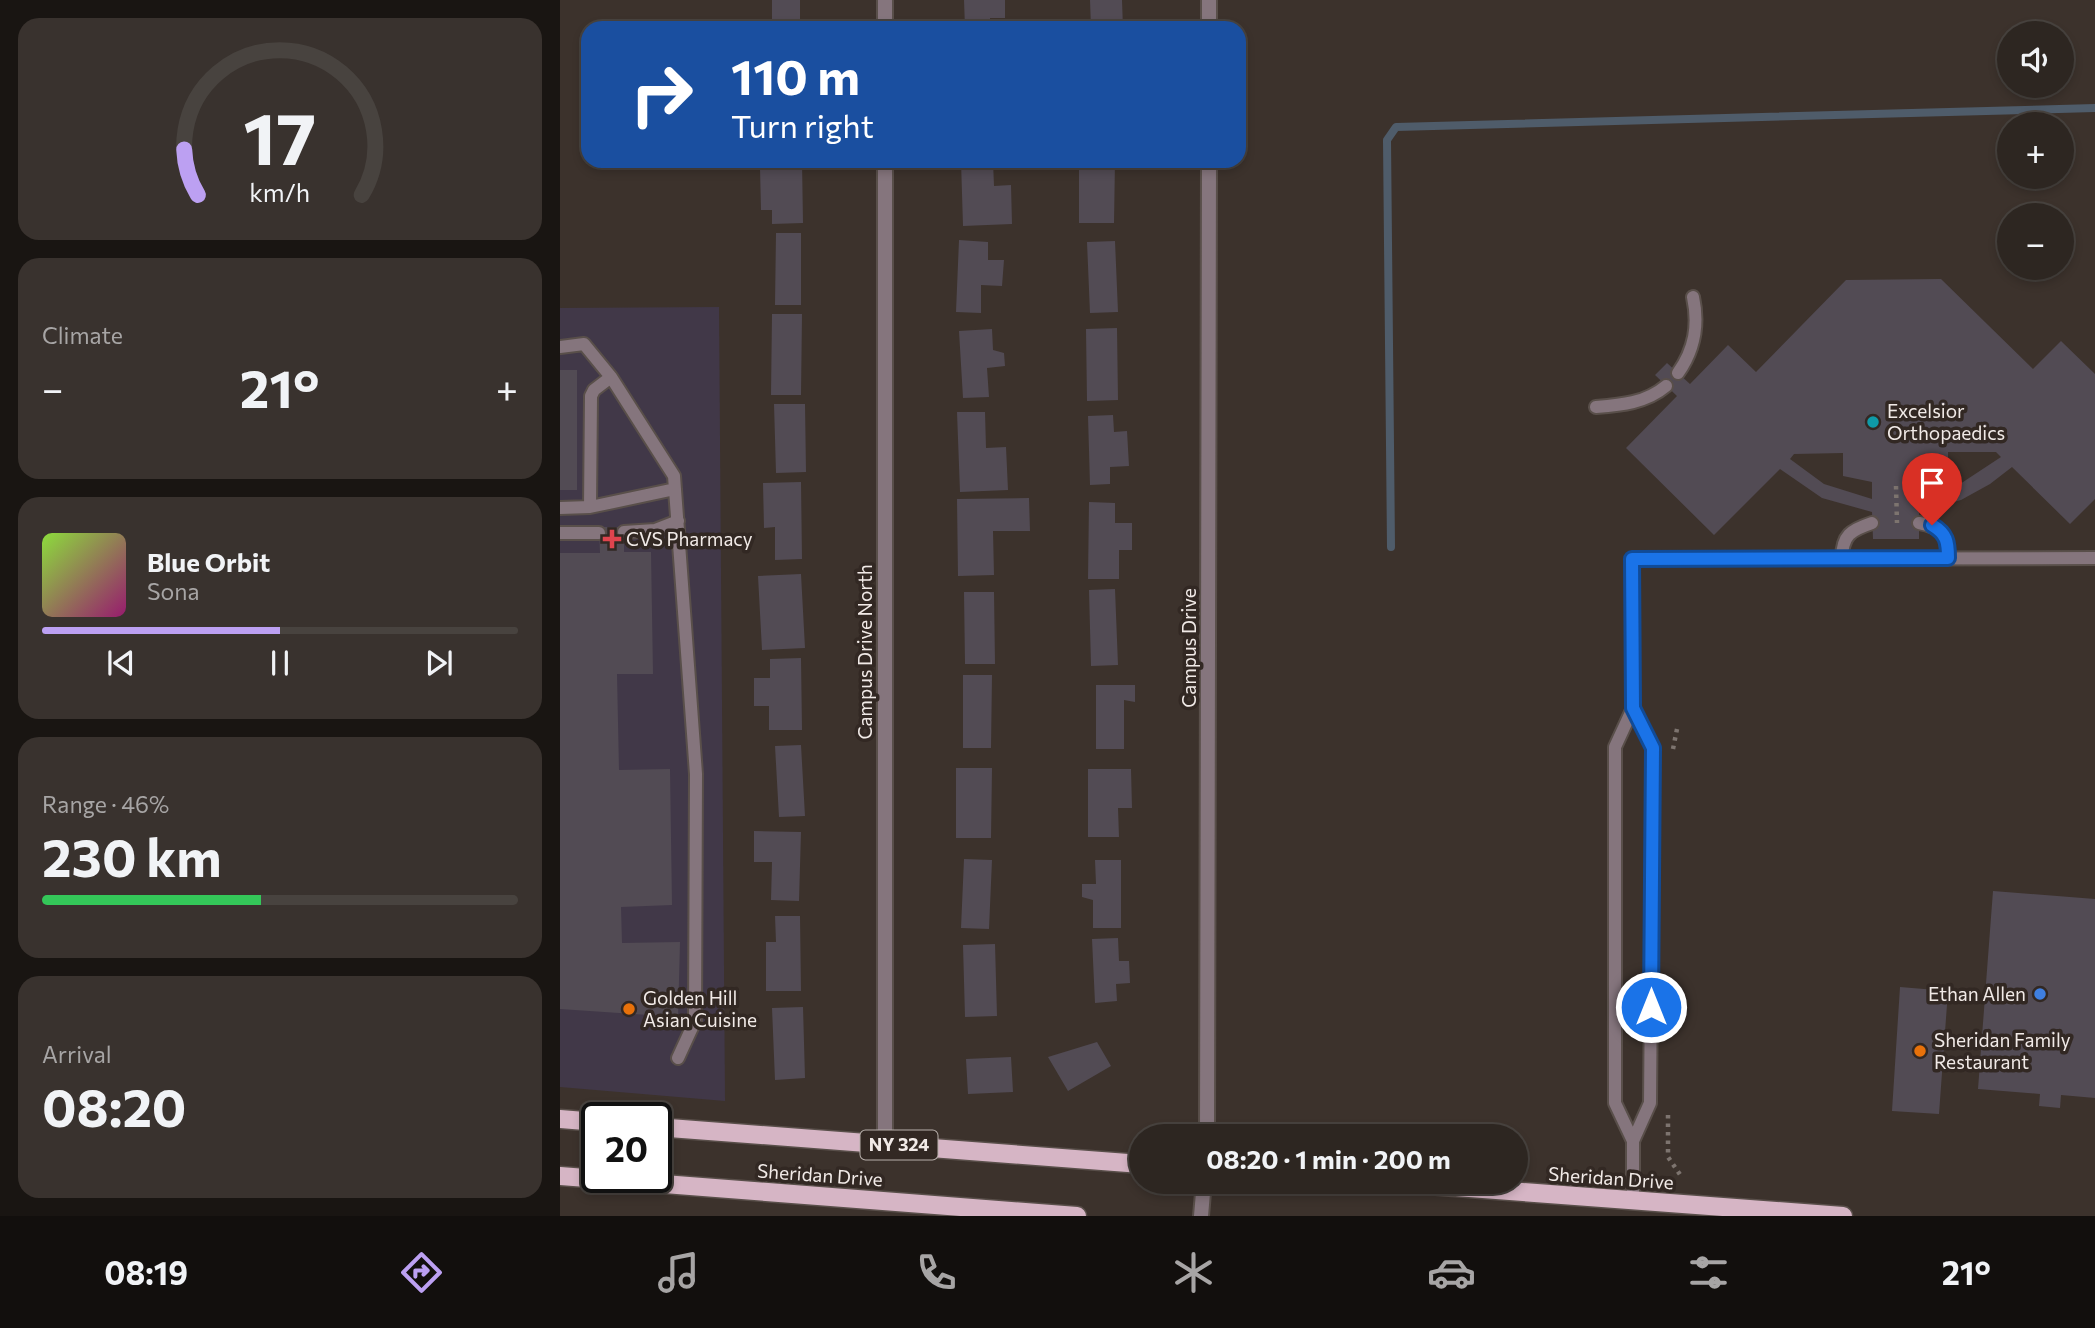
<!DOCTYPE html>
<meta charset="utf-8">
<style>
body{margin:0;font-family:Commissioner,sans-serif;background:#39322e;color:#f1f3f6;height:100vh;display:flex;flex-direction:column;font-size:26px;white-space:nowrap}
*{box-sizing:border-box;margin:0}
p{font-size:23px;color:#a7a5a5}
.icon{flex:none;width:38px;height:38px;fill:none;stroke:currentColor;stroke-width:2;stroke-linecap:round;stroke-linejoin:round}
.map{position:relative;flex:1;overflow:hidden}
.details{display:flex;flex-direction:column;gap:18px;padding:18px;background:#191512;width:560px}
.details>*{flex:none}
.guide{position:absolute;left:21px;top:21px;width:665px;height:147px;border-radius:21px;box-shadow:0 4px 10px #0003,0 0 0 2px #48433f;background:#1a4fa0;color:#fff;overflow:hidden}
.buttons{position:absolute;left:1437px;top:21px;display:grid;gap:14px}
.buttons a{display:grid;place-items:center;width:77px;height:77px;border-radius:50%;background:#2d2621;box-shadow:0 4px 10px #0003,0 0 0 2px #48433f;font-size:35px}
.speed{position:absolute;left:21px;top:1102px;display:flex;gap:14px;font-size:35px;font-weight:700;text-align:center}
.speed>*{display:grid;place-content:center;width:91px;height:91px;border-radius:50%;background:#2d2621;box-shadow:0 4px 10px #0003,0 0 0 2px #48433f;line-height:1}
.speed .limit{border:4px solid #111;border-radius:10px;background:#fff;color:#111}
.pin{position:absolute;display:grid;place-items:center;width:60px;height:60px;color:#fff;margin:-72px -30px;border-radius:50% 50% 50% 0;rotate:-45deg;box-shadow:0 0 7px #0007}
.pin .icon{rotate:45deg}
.me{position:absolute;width:77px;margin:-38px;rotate:0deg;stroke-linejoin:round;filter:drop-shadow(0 0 5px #0008)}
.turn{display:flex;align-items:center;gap:24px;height:147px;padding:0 35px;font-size:32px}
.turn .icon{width:91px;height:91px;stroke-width:2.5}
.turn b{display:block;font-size:49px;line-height:60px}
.big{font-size:52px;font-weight:700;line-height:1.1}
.details .tile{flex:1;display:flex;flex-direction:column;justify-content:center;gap:10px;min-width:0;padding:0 24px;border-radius:21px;background:#39322e}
.details .dial{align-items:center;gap:0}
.dial svg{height:182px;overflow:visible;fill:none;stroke:#48433f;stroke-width:7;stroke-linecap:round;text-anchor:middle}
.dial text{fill:#f1f3f6;stroke:none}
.song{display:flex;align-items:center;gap:21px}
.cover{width:84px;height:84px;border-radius:10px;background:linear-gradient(135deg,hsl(90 70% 55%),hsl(320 70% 35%))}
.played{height:7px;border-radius:4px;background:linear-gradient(90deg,#bca0f2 50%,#48433f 50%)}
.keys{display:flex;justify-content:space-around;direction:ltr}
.heat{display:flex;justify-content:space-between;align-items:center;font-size:38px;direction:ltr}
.charge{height:10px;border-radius:5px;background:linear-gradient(90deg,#34c759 46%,#48433f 0)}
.trip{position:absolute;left:569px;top:1124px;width:399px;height:70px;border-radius:35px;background:#2d2621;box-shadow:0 4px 10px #0003,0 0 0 2px #48433f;font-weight:700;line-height:70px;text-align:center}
.menu{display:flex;height:112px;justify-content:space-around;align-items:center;background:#120f0d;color:#a7a5a5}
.menu .icon{width:49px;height:49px}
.menu .selected{color:#bca0f2}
.menu b{font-size:32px;color:#f1f3f6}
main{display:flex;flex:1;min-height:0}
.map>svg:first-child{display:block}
.commercial{fill:#413848}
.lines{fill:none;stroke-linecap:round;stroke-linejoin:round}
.stream{stroke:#4f5c6a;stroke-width:8}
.building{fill:#524b54;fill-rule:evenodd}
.lane-casing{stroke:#594f4a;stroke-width:16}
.street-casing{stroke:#594f4a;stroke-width:18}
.primary-casing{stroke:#594f4a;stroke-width:21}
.path{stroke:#7d746f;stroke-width:4.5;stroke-dasharray:3.5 5;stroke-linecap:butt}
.lane{stroke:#85757d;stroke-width:12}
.street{stroke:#85757d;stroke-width:14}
.primary{stroke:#d6b5c5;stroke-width:18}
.route-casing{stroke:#114b97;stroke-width:18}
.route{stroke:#1a73e8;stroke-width:12}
.culture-dot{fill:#0f9aa8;stroke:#322823;stroke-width:2.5}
.health-dot{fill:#e0444e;stroke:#322823;stroke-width:2.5}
.shop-dot{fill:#3f7fe0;stroke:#322823;stroke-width:2.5}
.food-dot{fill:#e8710a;stroke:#322823;stroke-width:2.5}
.labels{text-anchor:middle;stroke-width:7;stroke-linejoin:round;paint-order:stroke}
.shield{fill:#322823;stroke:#b8b0ac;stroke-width:2}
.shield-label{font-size:18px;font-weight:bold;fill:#f1eae7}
.poi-label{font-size:19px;fill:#f1eae7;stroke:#322823;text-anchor:start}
.street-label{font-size:19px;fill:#f1eae7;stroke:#322823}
</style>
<main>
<section class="details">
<div class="tile dial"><svg viewBox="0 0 100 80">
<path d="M14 69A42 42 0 1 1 86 69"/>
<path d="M14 69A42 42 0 0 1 8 49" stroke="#bca0f2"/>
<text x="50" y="56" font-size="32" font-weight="700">17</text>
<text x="50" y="72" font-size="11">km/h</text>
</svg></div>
<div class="tile"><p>Climate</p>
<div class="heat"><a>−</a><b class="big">21°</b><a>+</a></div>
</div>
<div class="tile">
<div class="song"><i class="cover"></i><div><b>Blue Orbit</b><p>Sona</p></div></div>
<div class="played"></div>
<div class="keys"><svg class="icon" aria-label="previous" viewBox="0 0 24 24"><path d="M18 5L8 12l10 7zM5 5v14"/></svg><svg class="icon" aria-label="pause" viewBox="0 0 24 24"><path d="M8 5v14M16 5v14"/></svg><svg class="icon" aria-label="next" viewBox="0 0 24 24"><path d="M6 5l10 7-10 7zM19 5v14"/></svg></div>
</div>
<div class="tile"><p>Range · 46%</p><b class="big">230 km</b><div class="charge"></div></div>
<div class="tile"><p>Arrival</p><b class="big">08:20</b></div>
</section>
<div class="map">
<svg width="1535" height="1216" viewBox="0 0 1535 1216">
<rect width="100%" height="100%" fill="#3c322c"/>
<path class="commercial" d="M159,307L165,1101L0,1087V308Z"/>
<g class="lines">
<path class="stream" d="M831,547L827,140L836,127L1535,108"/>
</g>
<path class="building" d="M212,0H240V28H212Z
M404,0H445V18H430V28H405Z
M530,0H562L563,28H531Z
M211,161H242L243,223L212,224V210H201L200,168H211Z
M401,161H433L434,186L451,185L452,224L403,226Z
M519,161H555L554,223H519Z
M216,233H241V305H215Z
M399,240L428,242V260H444L442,286L421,285V313L396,312Z
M555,241L558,312L530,313L527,242Z
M1381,279L1473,369L1501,341L1535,374V499L1510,524L1452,467L1430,484L1401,500L1359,511V539H1313L1312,512L1262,498L1220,469L1154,535L1066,448L1117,396L1095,375L1107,363L1130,384L1168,345L1196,372L1286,280ZM1388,452H1436L1441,457L1400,484L1359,499V481L1388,473ZM1283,453V476L1312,482V499L1264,484L1230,459L1234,454Z
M212,314H242L241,395H211Z
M557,328L558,400L527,401L526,329Z
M432,329L433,350L444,353L445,366L427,368L429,397L403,398L399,331Z
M0,370H17V490H0Z
M214,404H245L246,472L216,473Z
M397,412H425L426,448L446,447L448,490L400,492Z
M553,415L554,432L567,431L569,466L550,467V484L530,485L528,416Z
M241,482L242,559L215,560V527L204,528L203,483Z
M469,498L470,531H433L434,575L398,576L397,499Z
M529,502L555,503V523H572V550H559V579H528Z
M39,527H64V552H91L93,674H57L59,770L110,769L112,905L61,907L62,943L120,942L118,1017L0,1009V553H40Z
M241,574L245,648L202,650L198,576Z
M555,589L558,665L531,666L529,590Z
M404,592H434L435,664H405Z
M241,658L242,730H209V706H194V678H210V659Z
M403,675H432L431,748H403Z
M536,685H575V702L564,700V749H536Z
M241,745L245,816L219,817L215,746Z
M396,768H432L431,838H396Z
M528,769H571L572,808H558L559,837H528Z
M194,831L241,832L239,901L211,900L212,862H194Z
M404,859L432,860L429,929L401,928Z
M535,860H561V928H533V900L522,897V884H536Z
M1433,891L1535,899V1098L1501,1095L1500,1108L1479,1106L1480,1094L1418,1089Z
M215,916H240L241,991H206V942H216Z
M558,938L559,961H569L570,983L556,984L557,1001L535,1003L532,939Z
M435,944L437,1016L405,1017L403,945Z
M1340,987L1388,991L1379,1114L1332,1111Z
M243,1007L245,1078L215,1080L212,1008Z
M537,1042L551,1066L508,1091L488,1057Z
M451,1057L453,1092L408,1094L406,1059Z"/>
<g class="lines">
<defs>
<path id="lane" d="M0,347L24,344L51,377L114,476L136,774L135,1021L118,1058
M1118,373C1135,349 1139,325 1133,297
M1036,407C1061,405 1086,403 1106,386
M30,507L31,396L34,390L51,377
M0,508L30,507L115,489
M1359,523C1384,528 1387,534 1388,558
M64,532L95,530L118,521
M0,533H39
M1282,559C1282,535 1291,530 1312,523
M1073,708L1055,747V1103L1073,1141L1090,1103L1093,748L1073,708L1072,559L1535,558
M1073,1141V1201"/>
<path id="street" d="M325,28V0
M649,28V0
M325,161V1144
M647,1136L649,161
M641,1216L644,1181"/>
<path id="primary" d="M0,1119L37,1122
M96,1127L581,1164
M0,1176L517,1216
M815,1181L1283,1216"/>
</defs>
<use href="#lane" class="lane-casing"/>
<use href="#street" class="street-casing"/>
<use href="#primary" class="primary-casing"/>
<path class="path" d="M1336,486L1337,523
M1113,749L1117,729
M1108,1115V1157L1121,1176"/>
<use href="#lane" class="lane"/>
<use href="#street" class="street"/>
<use href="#primary" class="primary"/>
</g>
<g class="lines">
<defs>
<path id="route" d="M1091,1007L1093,748L1073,708L1072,559L1388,558C1388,542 1387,534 1372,525"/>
</defs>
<use href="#route" class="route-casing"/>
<use href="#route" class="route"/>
</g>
<circle class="culture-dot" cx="1313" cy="422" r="7"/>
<path class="health-dot" d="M48.5 528.5h7v7h7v7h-7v7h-7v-7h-7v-7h7z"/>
<circle class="shop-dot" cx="1480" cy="994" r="7"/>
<g class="food-dot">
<circle cx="69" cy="1009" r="7"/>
<circle cx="1360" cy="1051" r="7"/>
</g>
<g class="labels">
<rect class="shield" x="300.5" y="1130.5" width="77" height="29" rx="5"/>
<g class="shield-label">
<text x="339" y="1151">NY 324</text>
</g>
<g class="poi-label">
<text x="1327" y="418">Excelsior<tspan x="1327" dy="22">Orthopaedics</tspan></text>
<text x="66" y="546">CVS Pharmacy</text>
<text x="1466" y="1001" text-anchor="end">Ethan Allen</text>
<text x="83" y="1005">Golden Hill<tspan x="83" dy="22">Asian Cuisine</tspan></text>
<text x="1374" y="1047">Sheridan Family<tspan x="1374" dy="22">Restaurant</tspan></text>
</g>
<g class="street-label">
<text transform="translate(629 648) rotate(-90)" y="7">Campus Drive</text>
<text transform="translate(305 652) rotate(-90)" y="7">Campus Drive North</text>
<text transform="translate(260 1175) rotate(4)" y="7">Sheridan Drive</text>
<text transform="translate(1051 1178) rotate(4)" y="7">Sheridan Drive</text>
</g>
</g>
</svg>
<div class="buttons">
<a><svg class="icon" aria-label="sound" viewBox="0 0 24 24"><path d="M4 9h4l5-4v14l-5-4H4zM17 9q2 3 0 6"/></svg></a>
<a>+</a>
<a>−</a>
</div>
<div class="speed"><div class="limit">20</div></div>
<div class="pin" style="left:1372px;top:525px;background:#d93025"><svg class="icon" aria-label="arrive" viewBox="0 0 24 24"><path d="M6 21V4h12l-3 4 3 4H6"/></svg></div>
<svg class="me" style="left:1091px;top:1007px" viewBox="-20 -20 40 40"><circle r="17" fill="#1a73e8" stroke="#fff" stroke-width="3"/><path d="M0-11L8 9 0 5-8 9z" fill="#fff"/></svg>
<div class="trip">08:20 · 1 min · 200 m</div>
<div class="guide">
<div class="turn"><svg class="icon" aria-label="right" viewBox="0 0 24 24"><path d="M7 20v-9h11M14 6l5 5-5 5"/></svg><div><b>110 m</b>Turn right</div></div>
</div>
</div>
</main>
<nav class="menu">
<b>08:19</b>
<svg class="icon selected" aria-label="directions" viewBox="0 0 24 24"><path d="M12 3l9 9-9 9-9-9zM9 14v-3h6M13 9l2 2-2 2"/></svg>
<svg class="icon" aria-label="music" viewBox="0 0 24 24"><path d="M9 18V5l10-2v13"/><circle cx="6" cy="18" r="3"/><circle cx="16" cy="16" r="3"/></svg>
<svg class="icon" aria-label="phone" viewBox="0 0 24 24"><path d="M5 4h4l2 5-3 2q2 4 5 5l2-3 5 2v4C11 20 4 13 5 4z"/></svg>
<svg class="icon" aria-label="climate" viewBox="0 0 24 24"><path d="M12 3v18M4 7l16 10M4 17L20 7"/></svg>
<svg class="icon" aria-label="car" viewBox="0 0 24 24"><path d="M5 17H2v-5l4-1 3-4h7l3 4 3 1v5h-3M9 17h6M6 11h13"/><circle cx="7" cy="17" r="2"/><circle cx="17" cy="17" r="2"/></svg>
<svg class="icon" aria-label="filters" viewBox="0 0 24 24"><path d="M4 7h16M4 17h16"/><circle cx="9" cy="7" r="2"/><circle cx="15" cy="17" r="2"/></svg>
<b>21°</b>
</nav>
